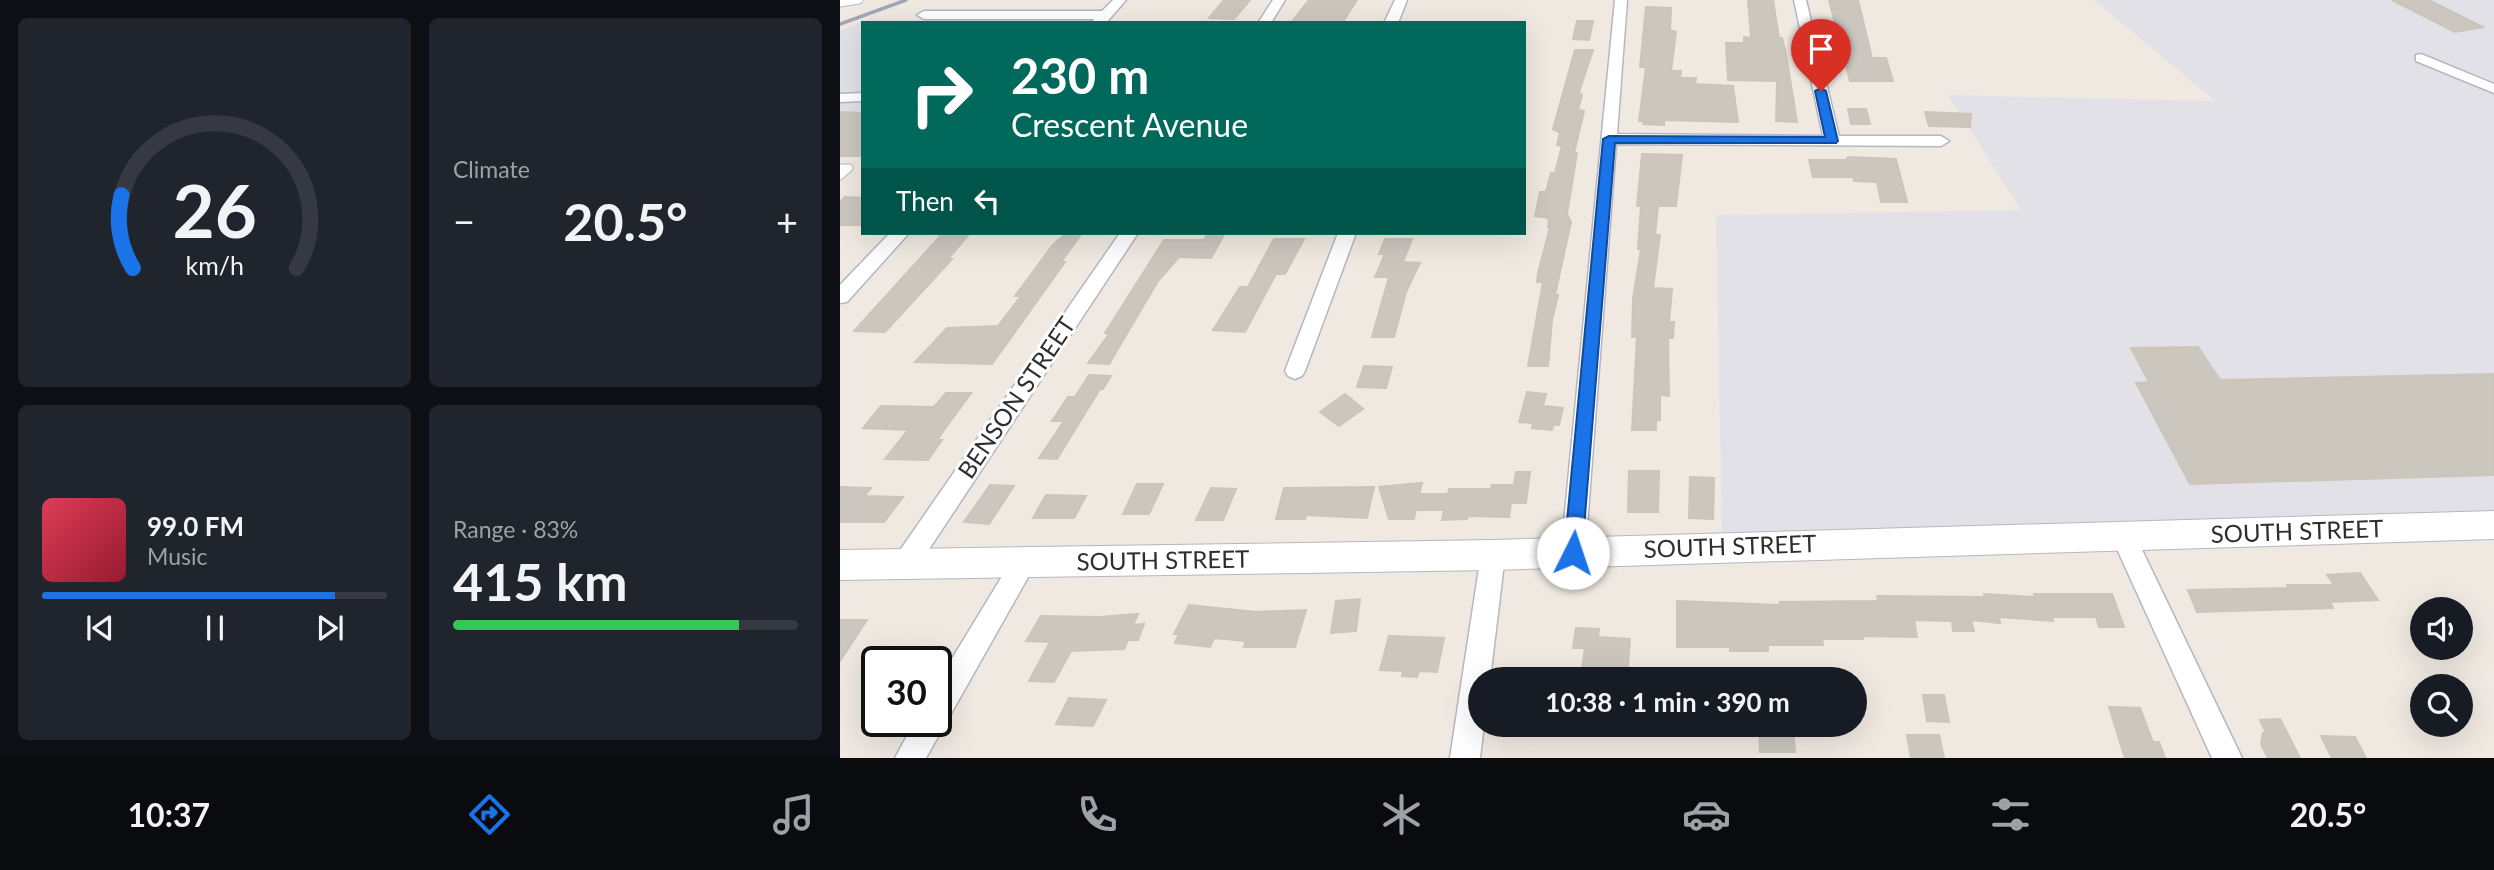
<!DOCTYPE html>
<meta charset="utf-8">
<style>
body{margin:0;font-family:Lato,sans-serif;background:#20242c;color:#f1f3f6;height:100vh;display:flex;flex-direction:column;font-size:26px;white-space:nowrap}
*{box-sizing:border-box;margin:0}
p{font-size:23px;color:#9ea1a6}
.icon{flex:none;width:38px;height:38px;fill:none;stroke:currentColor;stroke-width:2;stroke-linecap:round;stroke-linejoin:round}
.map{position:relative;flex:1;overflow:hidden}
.side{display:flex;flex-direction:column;gap:18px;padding:18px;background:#0d0f14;width:840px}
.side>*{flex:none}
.top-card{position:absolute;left:21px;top:21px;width:665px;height:214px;border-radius:0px;box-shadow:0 7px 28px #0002;background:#00695c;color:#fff;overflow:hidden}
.tools{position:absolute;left:1570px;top:597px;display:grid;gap:14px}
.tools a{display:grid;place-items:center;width:63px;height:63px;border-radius:50%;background:#171b24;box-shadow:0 7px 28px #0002;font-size:35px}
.speed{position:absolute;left:21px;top:646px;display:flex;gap:14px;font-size:35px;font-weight:700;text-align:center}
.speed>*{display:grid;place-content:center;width:91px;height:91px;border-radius:50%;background:#171b24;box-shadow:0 7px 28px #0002;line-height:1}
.speed .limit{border:4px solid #111;border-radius:10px;background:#fff;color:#111}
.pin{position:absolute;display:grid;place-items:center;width:60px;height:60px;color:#fff;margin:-72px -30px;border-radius:50% 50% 50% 0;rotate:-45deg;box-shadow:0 0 7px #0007}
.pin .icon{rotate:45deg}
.me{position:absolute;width:77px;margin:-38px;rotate:4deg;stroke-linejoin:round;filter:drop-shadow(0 0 5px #0008)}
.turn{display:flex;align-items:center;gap:24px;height:147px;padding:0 35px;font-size:32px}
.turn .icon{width:91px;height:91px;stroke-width:2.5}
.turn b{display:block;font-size:49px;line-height:60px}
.then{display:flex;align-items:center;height:66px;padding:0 35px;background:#0003;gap:14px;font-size:26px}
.big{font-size:52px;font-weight:700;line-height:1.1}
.side .tile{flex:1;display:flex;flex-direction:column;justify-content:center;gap:10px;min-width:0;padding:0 24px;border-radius:10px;background:#20242c}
.side .dial{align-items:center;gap:0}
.dial svg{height:182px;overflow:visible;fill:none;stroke:#363941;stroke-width:7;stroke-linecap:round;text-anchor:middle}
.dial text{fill:#f1f3f6;stroke:none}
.song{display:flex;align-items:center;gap:21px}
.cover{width:84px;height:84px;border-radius:10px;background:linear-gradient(135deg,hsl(350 70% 55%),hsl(350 70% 35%))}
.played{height:7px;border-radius:4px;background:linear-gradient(90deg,#1a73e8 85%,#363941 85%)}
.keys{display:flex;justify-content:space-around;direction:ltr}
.heat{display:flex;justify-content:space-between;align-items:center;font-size:38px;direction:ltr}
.charge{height:10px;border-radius:5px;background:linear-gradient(90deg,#34c759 83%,#363941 0)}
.side .tiles{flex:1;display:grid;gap:18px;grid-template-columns:repeat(2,1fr)}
.trip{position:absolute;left:628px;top:667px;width:399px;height:70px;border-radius:35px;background:#171b24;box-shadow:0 7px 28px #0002;font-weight:700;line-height:70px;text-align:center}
.tabs{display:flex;height:112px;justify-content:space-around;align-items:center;background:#090b0e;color:#9ea1a6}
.tabs .icon{width:49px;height:49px}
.tabs .current{color:#1a73e8}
.tabs b{font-size:32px;color:#f1f3f6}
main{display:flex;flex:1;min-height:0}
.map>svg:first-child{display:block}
.industrial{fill:#e3e1e8}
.building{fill:#cbc7bf;stroke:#cbc5ba;stroke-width:2}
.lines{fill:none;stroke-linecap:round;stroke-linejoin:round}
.lane-casing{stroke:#b4b7c1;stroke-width:9}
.street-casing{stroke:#b4b7c1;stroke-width:3}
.secondary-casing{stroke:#b4b7c1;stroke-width:2}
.lane{stroke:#fff;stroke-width:7}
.street{fill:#fff;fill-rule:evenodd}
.secondary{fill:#fff;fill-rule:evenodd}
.rail{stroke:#a3a6b8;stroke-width:3.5}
.route{fill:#1a73e8;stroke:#114b97;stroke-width:2}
.labels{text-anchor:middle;stroke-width:6;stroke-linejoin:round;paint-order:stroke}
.street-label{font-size:24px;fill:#2e2e2e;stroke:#fff}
</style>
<main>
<section class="side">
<div class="tiles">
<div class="tile dial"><svg viewBox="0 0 100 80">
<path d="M14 69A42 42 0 1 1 86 69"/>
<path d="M14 69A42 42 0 0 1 9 37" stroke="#1a73e8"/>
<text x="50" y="56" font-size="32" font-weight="700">26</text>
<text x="50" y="72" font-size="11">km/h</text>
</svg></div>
<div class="tile"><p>Climate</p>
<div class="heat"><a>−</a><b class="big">20.5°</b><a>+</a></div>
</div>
<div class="tile">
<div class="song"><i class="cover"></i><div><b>99.0 FM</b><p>Music</p></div></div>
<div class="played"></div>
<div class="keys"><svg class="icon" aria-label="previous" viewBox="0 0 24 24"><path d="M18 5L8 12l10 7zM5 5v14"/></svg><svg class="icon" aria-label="pause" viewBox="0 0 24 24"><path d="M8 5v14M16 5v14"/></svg><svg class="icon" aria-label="next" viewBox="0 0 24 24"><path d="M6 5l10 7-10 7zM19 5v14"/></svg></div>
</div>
<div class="tile"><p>Range · 83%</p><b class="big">415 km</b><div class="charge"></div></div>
</div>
</section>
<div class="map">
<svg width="1654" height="758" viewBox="0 0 1654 758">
<rect width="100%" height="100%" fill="#efe9e1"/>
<path class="industrial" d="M1254,0H1654V510L882,533L876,215L1181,210L1108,95L1375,101Z
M29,19L124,20L120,23H23V111L0,132V31Z"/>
<path class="building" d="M384,0H410L394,19L369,18Z
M469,0H517L502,23H451Z
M908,0H933L939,38H942L946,54L957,122L936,121L937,81L888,80L886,43H904V37L911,38Z
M989,0H1018L1032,58H1046L1053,81H1010Z
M1552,0H1589L1643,27L1615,32Z
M806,7L831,8L830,30L836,32L831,71H841L840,78H856L855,84L893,86L898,122L824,120V125L803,124L804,121H799L806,67H800Z
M737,21H753L749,40L733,39Z
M735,50H753L739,92L742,95L738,110L744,111L734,153H737L727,214L731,222L715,295H718L712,320L708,366H688L703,282H697L698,273L710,227H708L709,218L695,216L700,192H706L711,173H715L722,146L717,145L720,133L713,129Z
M1008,109H1026L1030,124H1011Z
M0,112L23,113V156H0Z
M1085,112L1131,114L1130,127L1089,126Z
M802,154L842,155L836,206H818L815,235H820L813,288L832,289L829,322H834L833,338H828L829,396L820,395V420H816V430H792L797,337H792L793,299L801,249H798L801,206H797Z
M1008,157L1056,159L1067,202H1041L1037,182L1014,181L1013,177H973L969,160H1006Z
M5,197L23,198V225H0V202Z
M103,233H130L108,259H112L45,332L14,331Z
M226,233H242L221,262H225L152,364L75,362L107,328L158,326L181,296H175L212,246Z
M368,233H385L371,258L339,257L318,281L269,364L248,363L269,334L265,333L324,240H364Z
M434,239H464L445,274H436L405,332L373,330L400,287H408Z
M545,239H572L563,262L580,263L566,292L554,337H532L549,277H535L545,254H539Z
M1358,347L1380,380L1654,374V475L1350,484L1296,383L1309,382L1291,348Z
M524,366L552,367L546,388L517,387Z
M249,375L271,376L263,389H260L217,459L199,458L224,421H212L228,397H235Z
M687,392L706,394L703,406L723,408L719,425H713L712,430L692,428L693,423L679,422Z
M106,393H131L97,440H102L88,460L45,459L68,430L23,428L41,406L94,407Z
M505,394L523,409L499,426L480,412Z
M789,471H819L818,512H788Z
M676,472H690L686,503H671L669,517L628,516L627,519L602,520L604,510H576L574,519H549L539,487L582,483L579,494H608L609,489H651L652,485H674Z
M850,477L874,478L873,519L849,518Z
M297,484H323L309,514H283Z
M150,485L174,486L149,524L124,522Z
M0,487L31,488L24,496L63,497L44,522H0Z
M534,487L527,518L466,515L465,519H436L444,488Z
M371,488L396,489L383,520H356Z
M206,495L246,496L234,518H193Z
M1520,573L1538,600L1490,602L1493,608L1357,612L1348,590L1448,588L1447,585H1494L1487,575Z
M1144,594L1195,597L1194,594H1272L1284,627H1259L1256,617H1212L1213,621L1159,617L1160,623L1131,620L1134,631H1113L1112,621L1074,620L1077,637L1023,636V639H982L983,645H928V651H890V647H837V601L940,605V602L1038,601L1037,596L1145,597Z
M520,599L516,631L491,633L496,601Z
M349,605L416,612L466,610L455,647H404L406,641L374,638L370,647L335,643L339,634H334Z
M298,614L293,625L304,624L298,640H288L284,649L231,651L214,682L189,681L210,642L186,641L201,616L259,617Z
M0,620H27L0,661Z
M736,628L759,629L758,637L790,639L787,678L741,676L745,648H733Z
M549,636L604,638L597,672L579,671L577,677L562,676L563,671L540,670Z
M52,647L103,649V662H42Z
M1083,695H1104L1109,722L1087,721Z
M229,698L266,700L253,726L216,724Z
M1269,707L1300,708L1313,742H1319L1325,758H1285Z
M1440,719L1460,758H1428L1421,744L1423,733H1426L1420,720Z
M919,728H953L955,752H920Z
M1067,735H1099L1104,758H1071Z
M1481,736L1515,737L1526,758H1492Z"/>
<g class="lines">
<defs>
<path id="lane" d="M0,3L19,0
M0,168H9L0,176"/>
<path id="street" d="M273,0H286L266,23H252L254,19H84L77,15L84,11H262Z
M433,0H445L431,23H418Z
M555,0H567L558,23H544Z
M775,0H787L777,134L983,136L954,0H966L999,136H1101L1109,141L1101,146L776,144L745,553L742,561L733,564L724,561L721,553Z
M1581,54L1654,84V93L1576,61V55Z
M23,93V101L0,102V94Z
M50,233H69L7,302L0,303V285Z
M280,233H298L74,572L65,575L56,572L53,564L56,556Z
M498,233H516L465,371L462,376L455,379L448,376L445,371Z
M1284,528L1293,531L1402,758H1372L1272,538L1275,531Z
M653,544L662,547L665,555L650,679H640V724H644L640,758H610L641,555L644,547Z
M184,552L193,555L196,563L86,758H55L75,721H96V685L175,555Z"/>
<path id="secondary" d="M1654,511V539L653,570L0,580V550L653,540Z"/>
</defs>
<use href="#lane" class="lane-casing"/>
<use href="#street" class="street-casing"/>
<use href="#secondary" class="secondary-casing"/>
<use href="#lane" class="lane"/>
<use href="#street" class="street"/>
<use href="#secondary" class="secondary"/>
<path class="rail" d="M0,24L66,0"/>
</g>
<path class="route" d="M981,88L986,91L998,141L996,143H775L742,553L740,558L733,561L726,558L724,553L763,139L769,136L985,137L975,91Z"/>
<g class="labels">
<g class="street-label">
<text transform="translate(177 398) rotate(-56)" y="8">BENSON STREET</text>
<text transform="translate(1457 532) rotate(-2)" y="8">SOUTH STREET</text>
<text transform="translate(890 547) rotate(-2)" y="8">SOUTH STREET</text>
<text transform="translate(323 561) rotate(-1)" y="8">SOUTH STREET</text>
</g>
</g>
</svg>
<div class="tools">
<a><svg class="icon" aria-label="sound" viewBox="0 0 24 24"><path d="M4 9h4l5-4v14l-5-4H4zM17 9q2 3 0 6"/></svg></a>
<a><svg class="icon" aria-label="search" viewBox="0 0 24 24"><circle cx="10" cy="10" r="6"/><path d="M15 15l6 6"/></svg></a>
</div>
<div class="speed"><div class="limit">30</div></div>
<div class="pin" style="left:981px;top:91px;background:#d93025"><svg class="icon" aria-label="arrive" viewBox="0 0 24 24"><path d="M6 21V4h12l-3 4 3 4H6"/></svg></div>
<svg class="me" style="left:733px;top:553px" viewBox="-20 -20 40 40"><circle r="19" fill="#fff"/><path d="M0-13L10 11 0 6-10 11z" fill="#1a73e8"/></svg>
<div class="trip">10:38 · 1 min · 390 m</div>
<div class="top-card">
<div class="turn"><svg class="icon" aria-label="right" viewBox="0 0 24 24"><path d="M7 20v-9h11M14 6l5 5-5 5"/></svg><div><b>230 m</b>Crescent Avenue</div></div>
<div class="then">Then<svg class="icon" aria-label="left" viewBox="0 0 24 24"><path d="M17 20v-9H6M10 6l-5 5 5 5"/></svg></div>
</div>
</div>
</main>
<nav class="tabs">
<b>10:37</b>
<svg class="icon current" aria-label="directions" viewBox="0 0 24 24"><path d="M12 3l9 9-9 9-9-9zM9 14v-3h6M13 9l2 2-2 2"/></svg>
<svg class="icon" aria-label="music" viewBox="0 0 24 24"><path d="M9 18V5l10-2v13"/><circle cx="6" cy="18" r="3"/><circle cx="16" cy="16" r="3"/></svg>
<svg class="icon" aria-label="phone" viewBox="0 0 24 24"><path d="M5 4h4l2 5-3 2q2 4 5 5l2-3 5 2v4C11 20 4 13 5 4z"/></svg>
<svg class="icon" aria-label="climate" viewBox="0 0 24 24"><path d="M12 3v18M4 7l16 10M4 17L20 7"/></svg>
<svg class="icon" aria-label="car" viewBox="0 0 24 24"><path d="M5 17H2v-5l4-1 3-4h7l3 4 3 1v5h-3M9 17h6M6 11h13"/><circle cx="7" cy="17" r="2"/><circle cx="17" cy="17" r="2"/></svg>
<svg class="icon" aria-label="filters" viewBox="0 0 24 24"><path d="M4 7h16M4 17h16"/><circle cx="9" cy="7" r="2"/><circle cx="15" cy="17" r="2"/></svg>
<b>20.5°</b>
</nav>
